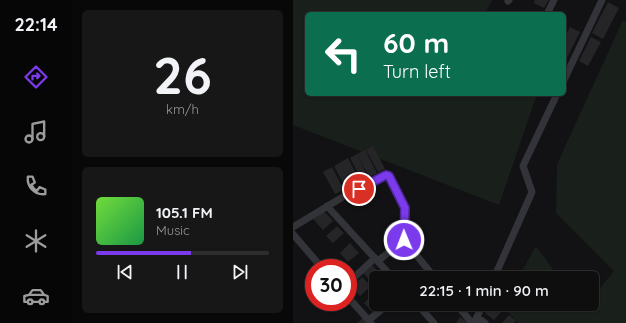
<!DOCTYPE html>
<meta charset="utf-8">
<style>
body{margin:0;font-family:Quicksand,sans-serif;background:#171718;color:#f1f3f6;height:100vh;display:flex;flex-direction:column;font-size:15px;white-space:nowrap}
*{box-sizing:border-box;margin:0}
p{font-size:13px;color:#9b9c9e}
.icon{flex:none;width:22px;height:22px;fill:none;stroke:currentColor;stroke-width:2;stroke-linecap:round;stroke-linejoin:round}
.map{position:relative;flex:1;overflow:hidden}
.details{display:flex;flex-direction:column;gap:10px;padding:10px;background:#080808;width:221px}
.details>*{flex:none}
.hud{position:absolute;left:12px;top:12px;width:261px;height:84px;border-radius:6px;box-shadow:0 1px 3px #0004,0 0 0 1px #2e2e2f;background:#0b6e4f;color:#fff;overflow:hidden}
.speed{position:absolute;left:12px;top:259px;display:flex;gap:8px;font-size:20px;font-weight:700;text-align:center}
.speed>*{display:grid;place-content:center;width:52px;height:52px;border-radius:50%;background:#0e0e0f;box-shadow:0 1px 3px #0004,0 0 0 1px #2e2e2f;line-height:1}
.speed .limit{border:6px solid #d22;background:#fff;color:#111}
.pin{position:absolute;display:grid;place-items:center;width:34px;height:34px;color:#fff;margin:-17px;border:2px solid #fff;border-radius:50%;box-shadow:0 1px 4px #0007}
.me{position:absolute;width:44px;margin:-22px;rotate:359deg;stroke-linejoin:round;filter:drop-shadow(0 0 3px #0008)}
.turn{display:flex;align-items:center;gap:14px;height:84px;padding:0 12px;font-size:18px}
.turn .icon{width:52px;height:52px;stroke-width:2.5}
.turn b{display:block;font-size:28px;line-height:34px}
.details .tile{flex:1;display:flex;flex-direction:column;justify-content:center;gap:6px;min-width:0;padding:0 14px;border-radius:6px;background:#171718}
.details .dial{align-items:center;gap:0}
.dial b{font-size:52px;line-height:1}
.song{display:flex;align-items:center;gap:12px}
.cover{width:48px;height:48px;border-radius:6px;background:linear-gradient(135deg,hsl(100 70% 55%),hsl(140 70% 35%))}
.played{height:4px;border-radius:2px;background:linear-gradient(90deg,#7c3aed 55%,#2e2e2f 55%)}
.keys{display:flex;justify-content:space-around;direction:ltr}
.trip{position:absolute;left:76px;top:271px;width:230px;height:40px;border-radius:6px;background:#0e0e0f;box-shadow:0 1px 3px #0004,0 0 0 1px #2e2e2f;font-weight:600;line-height:40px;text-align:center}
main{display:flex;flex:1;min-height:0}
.tabs{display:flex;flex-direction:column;width:72px;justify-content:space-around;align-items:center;background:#060606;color:#9b9c9e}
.tabs .icon{width:28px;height:28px}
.tabs .active{color:#7c3aed}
.tabs b{font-size:18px;color:#f1f3f6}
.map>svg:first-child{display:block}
.green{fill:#191f1a}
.building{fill:#252528}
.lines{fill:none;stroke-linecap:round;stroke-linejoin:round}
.street{stroke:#333439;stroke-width:7}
.route-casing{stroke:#51269a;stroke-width:10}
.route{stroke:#7c3aed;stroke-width:7}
</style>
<main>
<nav class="tabs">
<b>22:14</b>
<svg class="icon active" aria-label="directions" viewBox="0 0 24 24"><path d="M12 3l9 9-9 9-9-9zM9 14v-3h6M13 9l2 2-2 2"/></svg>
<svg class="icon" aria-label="music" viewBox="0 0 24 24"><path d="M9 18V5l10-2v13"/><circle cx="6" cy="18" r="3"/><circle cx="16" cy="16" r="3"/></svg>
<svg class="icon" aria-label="phone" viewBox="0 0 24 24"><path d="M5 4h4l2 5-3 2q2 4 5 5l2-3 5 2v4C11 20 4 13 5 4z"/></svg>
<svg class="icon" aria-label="climate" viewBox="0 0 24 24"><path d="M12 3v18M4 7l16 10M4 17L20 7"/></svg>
<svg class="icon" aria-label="car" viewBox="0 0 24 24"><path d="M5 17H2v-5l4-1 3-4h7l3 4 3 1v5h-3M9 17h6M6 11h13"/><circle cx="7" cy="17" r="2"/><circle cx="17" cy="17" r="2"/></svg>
</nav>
<section class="details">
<div class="tile dial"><b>26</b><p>km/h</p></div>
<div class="tile">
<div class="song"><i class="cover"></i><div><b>105.1 FM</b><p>Music</p></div></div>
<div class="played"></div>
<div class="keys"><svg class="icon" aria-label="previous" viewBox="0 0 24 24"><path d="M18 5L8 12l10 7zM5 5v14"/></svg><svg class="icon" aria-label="pause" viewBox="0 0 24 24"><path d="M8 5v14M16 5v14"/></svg><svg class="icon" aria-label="next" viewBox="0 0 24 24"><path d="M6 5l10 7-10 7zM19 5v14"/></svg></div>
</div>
</section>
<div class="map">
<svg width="333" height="323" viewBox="0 0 333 323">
<rect width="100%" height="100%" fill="#121214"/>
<path class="green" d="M0,0H199L192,14H14V94H244L206,205L0,125Z
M330,20L333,22V323H225L210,306L211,304H286L290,309L294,304H299V298L321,271L263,213L264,164Z
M243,246L266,278H225Z"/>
<path class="building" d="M242,0H256L251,8L241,3Z
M315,2L326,8L310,39L299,33Z
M277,27L287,32L271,64V38Z
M298,37L308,42L295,66L286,61Z
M80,146L92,169L85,172L73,150Z
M72,150L84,173L76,177L64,154Z
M64,154L75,177L69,181L57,158Z
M55,158L67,181L53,189L41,166Z
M39,167L51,190L42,194L30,172Z
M30,210L40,221L30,230L20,219Z
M44,226L51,233L40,243L33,236Z
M57,243L66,253L55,262L47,253Z
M79,265L91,278H83L82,286L70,273Z
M69,277L78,286L67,296L59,287Z
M80,294L83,297V304H85L78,310L71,303Z
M198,304L208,312L201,320L192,313Z
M216,315L223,321L221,323H209Z
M71,317L75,323H64Z
M167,317L175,323H163Z"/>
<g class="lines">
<path class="street" d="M215,1L216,0
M254,14L261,0
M271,80L309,0
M34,206L100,278
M0,227L53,195L93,175L96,176L112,208L111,240
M0,234L29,268
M85,261L111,240L142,278
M201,278L239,192L230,166L264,94
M55,283L82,258
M55,297L78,323
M124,304L141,323
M163,304L179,323
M76,320L95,304
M181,323L190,304
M183,323L188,320L192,323"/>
</g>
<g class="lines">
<defs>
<path id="route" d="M66,189L93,175L96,176L112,208L111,240"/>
</defs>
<use href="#route" class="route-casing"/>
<use href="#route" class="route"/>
</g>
</svg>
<div class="speed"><div class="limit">30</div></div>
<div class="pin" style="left:66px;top:189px;background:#d93025"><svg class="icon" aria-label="arrive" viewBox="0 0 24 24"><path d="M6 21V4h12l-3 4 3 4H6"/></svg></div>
<svg class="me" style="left:111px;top:240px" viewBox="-20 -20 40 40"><circle r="17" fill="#7c3aed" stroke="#fff" stroke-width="3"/><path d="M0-11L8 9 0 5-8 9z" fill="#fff"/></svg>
<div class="trip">22:15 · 1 min · 90 m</div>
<div class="hud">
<div class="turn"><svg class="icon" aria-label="left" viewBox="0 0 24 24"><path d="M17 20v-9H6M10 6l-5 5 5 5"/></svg><div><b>60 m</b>Turn left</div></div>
</div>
</div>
</main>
